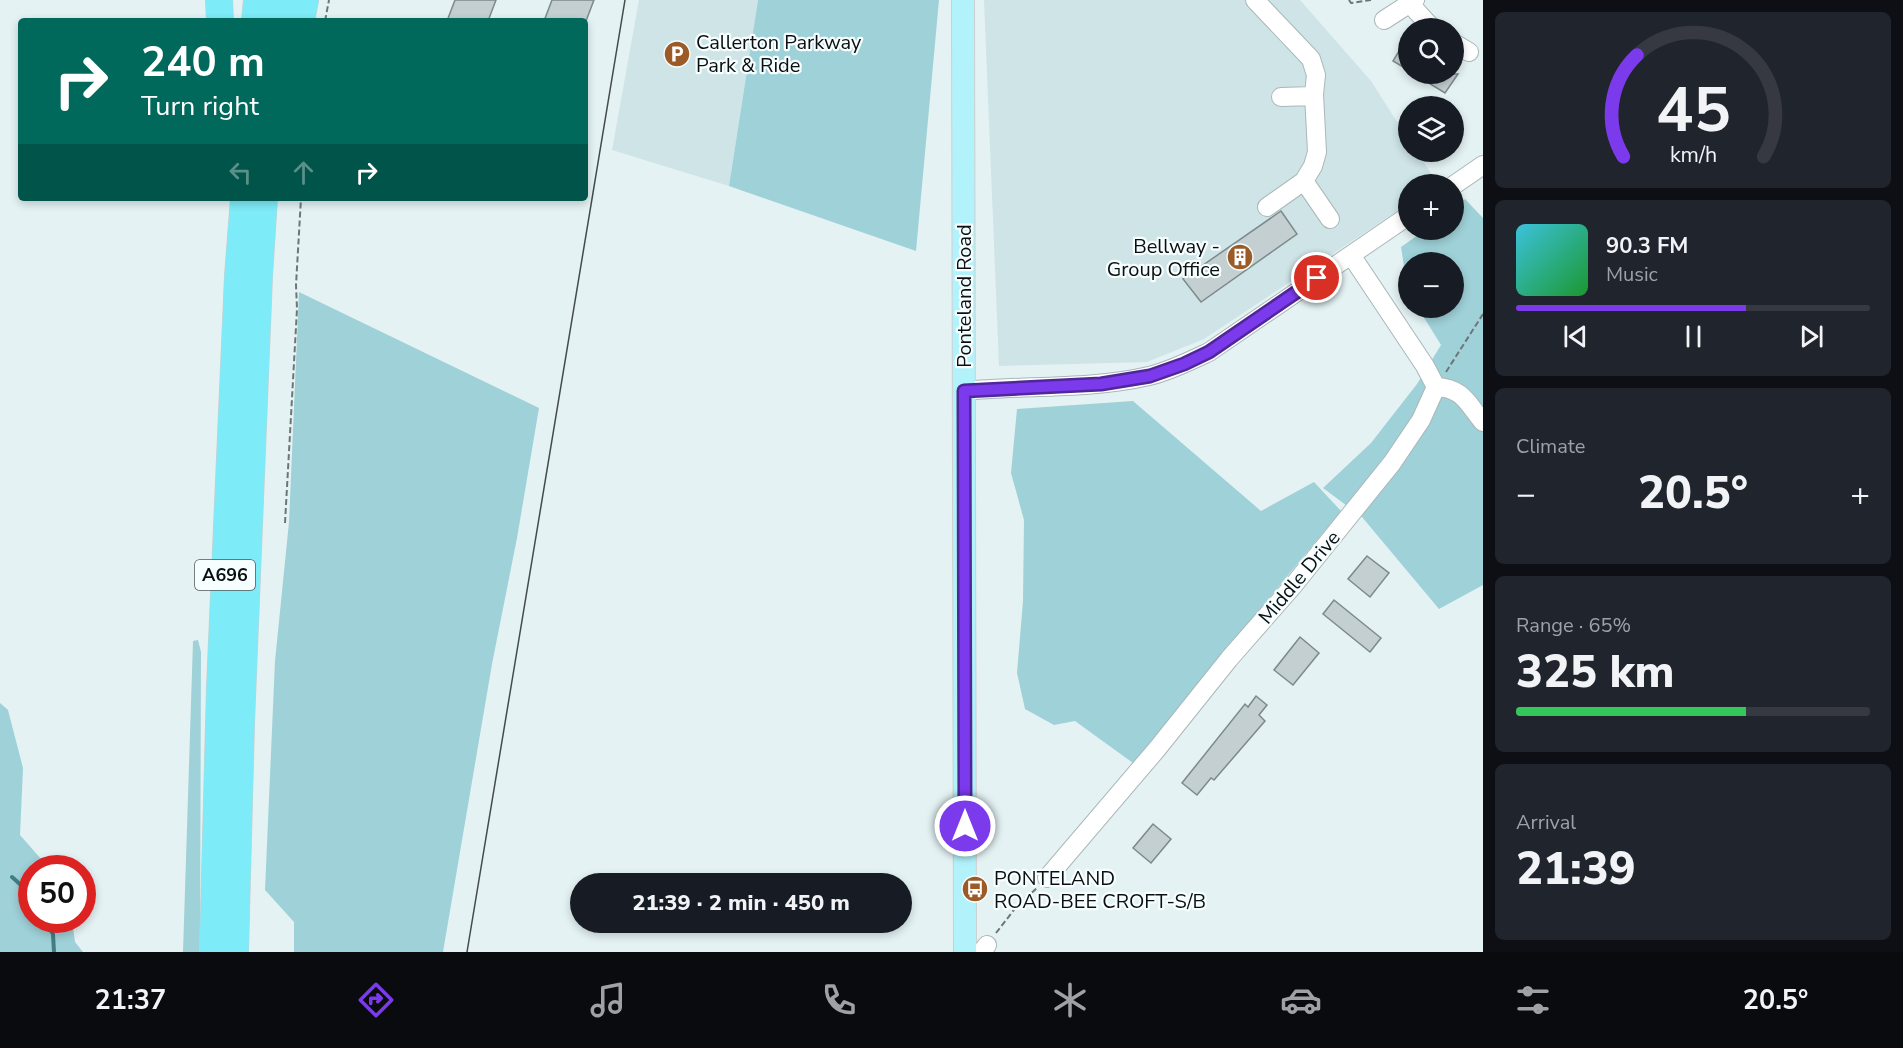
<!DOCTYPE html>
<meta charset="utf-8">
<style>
body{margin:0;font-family:"Nunito Sans",sans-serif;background:#20242c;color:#f1f3f6;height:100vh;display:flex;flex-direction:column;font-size:22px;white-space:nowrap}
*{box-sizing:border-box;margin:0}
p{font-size:20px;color:#9ea1a6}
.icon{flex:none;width:33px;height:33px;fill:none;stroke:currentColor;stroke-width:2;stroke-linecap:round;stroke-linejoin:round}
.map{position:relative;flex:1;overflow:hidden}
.sheet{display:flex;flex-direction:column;gap:12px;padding:12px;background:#0d0f14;width:420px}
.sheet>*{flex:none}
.hud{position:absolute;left:18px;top:18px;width:570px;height:183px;border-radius:6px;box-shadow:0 3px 9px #0003;background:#00695c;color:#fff;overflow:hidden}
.tools{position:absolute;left:1398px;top:18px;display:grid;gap:12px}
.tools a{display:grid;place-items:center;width:66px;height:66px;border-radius:50%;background:#171b24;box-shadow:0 3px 9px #0003;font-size:30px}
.speed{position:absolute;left:18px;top:855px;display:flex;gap:12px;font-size:30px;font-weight:700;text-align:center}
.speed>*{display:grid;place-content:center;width:78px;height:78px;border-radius:50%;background:#171b24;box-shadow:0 3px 9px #0003;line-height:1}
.speed .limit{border:9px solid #d22;background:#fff;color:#111}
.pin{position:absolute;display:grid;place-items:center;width:51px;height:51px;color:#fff;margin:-26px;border:3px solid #fff;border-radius:50%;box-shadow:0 2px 6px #0007}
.me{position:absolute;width:66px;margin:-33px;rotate:0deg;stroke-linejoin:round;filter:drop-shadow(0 0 4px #0008)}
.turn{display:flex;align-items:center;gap:21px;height:126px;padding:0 24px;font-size:27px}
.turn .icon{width:78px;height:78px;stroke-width:2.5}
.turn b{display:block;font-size:42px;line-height:51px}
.lanes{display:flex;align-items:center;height:57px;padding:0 24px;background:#0003;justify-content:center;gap:30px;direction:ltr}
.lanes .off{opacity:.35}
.big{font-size:45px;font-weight:800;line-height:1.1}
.sheet .tile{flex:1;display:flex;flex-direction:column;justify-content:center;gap:9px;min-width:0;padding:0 21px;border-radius:9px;background:#20242c}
.sheet .dial{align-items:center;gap:0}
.dial svg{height:156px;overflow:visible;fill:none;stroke:#363941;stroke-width:7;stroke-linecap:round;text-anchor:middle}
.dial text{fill:#f1f3f6;stroke:none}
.song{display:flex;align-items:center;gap:18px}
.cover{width:72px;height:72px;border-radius:9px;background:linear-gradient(135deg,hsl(190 70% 55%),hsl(130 70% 35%))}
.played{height:6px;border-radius:3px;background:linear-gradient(90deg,#7c3aed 65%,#363941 65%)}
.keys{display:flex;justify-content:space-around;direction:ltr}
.heat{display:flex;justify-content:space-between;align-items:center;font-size:33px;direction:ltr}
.charge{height:9px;border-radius:4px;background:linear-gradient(90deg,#34c759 65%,#363941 0)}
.trip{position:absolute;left:570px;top:873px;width:342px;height:60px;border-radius:30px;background:#171b24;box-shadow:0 3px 9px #0003;font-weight:800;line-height:60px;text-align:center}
.tabs{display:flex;height:96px;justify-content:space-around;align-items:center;background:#090b0e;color:#9ea1a6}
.tabs .icon{width:42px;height:42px}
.tabs .current{color:#7c3aed}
.tabs b{font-size:27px;color:#f1f3f6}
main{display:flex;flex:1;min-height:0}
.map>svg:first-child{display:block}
.built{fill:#cee4e7}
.green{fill:#9fd1d8}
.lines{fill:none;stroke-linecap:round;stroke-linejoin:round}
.stream{stroke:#437e86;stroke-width:4}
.building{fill:#c3cfd1;stroke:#7d898a;stroke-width:1.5}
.minor-casing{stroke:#aab7b9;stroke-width:20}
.major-casing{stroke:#cecfcf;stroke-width:24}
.highway-casing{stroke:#cecfcf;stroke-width:28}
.path{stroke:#6d7677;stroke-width:2;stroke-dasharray:6 3;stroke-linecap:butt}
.minor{stroke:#fff;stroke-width:18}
.major{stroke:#b2f3fb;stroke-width:22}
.highway{stroke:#7eebf8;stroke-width:27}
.tram{stroke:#444b4c;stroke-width:1.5}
.route-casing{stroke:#51269a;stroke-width:15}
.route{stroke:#7c3aed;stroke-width:10}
.labels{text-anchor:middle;stroke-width:4.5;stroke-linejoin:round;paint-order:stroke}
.shield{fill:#f6feff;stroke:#525758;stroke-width:1.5}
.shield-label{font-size:18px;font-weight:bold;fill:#0b0f10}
.poi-label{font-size:20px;fill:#0b0f10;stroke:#f6feff;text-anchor:start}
.street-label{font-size:20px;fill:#0b0f10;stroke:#f6feff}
</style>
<main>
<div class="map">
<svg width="1483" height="952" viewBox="0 0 1483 952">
<rect width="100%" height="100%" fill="#e4f2f3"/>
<path class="built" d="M639,0H758L729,186L612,150Z
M984,0H1300L1371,81L1408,139V152H1417L1438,184H1408V204L1204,339L1147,362L999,366Z"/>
<path class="green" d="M758,0H939L916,251L729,186Z
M1465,199L1483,218V585L1439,609L1362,517L1323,488L1371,443L1417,384L1441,345L1418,308H1454V262H1408V292L1401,247L1425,230H1454V208Z
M299,292L539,408L517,538L492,664L443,952H294V922L265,890L275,661L289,522Z
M1133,401L1261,511L1314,482L1341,511L1133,763L1075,721L1054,725L1025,709L1017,673L1023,601L1024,520L1011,473L1017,409Z
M198,640L201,652L200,952H183L193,641Z
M0,703L8,710L23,768L20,835L49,868H32V920H72L75,942L83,952H0Z"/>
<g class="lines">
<path class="stream" d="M12,877L32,895
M45,920L53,934L54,952"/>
</g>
<path class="building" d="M455,0H496L488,21H447Z
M552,0H594L586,21H544Z
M1408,36V70L1393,61Z
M1414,74H1458L1445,93Z
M1281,211L1297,234L1201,302L1183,279Z
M1367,556L1389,573L1370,597L1348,579Z
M1334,600L1381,638L1370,652L1323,614Z
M1300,637L1319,653L1293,685L1274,670Z
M1256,696L1267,705L1259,715L1265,721L1214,780L1211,778L1197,795L1182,783L1245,704L1248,707Z
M1153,824L1171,839L1151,863L1133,848Z"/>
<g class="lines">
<defs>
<path id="minor" d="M1255,0L1311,59L1316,75L1314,94L1317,152L1313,166L1304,181L1267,207
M1410,4L1432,28
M1384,20L1415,0
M1454,43L1469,52
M1281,97L1314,96
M1304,181L1330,219
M1454,185L1483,165
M1436,387C1463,388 1467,403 1483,422
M965,391C1026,385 1088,390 1149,376C1170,371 1190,361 1209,352L1408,216
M1047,878L1157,749L1229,659L1292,587L1392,463L1421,420L1436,387L1425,366L1351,255
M982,952L987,945"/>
<path id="major" d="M963,0L965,952"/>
<path id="highway" d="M219,0L220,21
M255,21L257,0
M276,21L278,0
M301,21L305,0
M213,952L220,687L238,276L244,198
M235,952L241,723L259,276L264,198"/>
</defs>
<use href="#minor" class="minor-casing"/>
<use href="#major" class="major-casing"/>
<use href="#highway" class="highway-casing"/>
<path class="path" d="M1349,0L1351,3L1371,0
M325,21L329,0
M1446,372L1483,314
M285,523L297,309L296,285L301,198
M996,933L1017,906L1037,888"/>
<use href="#minor" class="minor"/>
<use href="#major" class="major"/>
<use href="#highway" class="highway"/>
<path class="tram" d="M467,952L625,0"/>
</g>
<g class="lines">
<defs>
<path id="route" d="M965,826L964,391L1101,384L1150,376L1184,364L1209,352L1317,278"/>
</defs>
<use href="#route" class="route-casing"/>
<use href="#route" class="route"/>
</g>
<defs>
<symbol id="parking-disc" viewBox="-11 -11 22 22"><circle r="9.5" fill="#9b5a26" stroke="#f6feff"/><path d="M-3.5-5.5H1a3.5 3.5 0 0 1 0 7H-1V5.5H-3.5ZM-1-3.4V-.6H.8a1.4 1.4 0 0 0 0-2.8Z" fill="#fff"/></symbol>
<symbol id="building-disc" viewBox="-11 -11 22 22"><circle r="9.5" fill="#9b5a26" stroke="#f6feff"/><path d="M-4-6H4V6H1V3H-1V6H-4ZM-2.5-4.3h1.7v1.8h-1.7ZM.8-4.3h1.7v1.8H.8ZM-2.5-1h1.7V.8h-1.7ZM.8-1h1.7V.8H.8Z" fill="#fff"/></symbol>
<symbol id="bus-disc" viewBox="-11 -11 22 22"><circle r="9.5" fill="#9b5a26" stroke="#f6feff"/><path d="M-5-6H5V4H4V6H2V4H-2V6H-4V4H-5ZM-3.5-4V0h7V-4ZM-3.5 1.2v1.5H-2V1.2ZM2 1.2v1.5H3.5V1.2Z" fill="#fff"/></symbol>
</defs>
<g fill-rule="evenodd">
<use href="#parking-disc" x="662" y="39" width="30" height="30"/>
<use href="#building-disc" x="1225" y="242" width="30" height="30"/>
<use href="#bus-disc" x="960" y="874" width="30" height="30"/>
</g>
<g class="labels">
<rect class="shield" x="195" y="560" width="60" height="30" rx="4.5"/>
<g class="shield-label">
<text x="225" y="581">A696</text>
</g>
<g class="poi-label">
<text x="696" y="49">Callerton Parkway<tspan x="696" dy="23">Park &amp; Ride</tspan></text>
<text x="1220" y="253" text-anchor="end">Bellway -<tspan x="1220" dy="23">Group Office</tspan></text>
<text x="994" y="885">PONTELAND<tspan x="994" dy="23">ROAD-BEE CROFT-S/B</tspan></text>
</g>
<g class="street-label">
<text transform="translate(964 296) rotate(-90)" y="7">Ponteland Road</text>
<text transform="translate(1299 577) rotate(-50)" y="7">Middle Drive</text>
</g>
</g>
</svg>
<div class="tools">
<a><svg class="icon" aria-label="search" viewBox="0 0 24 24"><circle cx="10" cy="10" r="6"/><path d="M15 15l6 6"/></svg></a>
<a><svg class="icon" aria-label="layers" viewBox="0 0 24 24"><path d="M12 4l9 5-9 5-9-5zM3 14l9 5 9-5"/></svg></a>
<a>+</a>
<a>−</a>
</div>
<div class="speed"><div class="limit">50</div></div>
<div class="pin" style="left:1317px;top:278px;background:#d93025"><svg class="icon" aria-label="arrive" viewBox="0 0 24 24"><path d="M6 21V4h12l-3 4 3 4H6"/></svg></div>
<svg class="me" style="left:965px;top:826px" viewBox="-20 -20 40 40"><circle r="17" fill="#7c3aed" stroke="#fff" stroke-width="3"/><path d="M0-11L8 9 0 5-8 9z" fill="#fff"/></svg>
<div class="trip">21:39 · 2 min · 450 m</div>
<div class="hud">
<div class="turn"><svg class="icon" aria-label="right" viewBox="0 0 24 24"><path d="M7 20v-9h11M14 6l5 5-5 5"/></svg><div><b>240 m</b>Turn right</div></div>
<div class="lanes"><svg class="icon off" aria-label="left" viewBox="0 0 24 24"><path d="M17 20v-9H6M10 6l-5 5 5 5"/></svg><svg class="icon off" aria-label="ahead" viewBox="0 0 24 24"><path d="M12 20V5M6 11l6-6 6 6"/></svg><svg class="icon" aria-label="right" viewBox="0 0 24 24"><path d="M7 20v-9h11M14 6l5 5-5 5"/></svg></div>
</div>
</div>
<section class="sheet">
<div class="tile dial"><svg viewBox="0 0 100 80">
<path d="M14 69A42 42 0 1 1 86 69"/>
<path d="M14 69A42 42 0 0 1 21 17" stroke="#7c3aed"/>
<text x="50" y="56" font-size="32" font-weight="700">45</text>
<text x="50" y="72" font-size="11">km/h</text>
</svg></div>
<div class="tile">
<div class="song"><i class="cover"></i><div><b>90.3 FM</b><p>Music</p></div></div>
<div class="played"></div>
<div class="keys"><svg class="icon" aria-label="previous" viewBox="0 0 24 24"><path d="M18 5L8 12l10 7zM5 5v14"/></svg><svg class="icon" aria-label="pause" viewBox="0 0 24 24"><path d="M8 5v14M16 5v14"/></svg><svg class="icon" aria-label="next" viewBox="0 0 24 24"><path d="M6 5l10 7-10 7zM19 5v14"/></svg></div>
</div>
<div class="tile"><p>Climate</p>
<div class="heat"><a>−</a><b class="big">20.5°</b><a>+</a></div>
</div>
<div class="tile"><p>Range · 65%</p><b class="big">325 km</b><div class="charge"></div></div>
<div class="tile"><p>Arrival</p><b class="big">21:39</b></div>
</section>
</main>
<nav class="tabs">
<b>21:37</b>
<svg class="icon current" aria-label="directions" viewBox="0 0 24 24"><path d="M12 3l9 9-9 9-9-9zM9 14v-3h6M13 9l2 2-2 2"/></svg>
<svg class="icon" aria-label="music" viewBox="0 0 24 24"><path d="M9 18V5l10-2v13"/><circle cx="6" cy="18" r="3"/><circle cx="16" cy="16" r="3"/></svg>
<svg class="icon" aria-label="phone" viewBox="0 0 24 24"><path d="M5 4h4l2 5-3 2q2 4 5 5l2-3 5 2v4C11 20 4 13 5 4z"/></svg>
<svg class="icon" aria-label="climate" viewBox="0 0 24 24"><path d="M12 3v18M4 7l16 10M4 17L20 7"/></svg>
<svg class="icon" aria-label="car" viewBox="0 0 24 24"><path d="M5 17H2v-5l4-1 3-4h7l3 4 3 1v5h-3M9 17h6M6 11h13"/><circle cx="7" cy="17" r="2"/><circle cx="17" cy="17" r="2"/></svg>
<svg class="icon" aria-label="filters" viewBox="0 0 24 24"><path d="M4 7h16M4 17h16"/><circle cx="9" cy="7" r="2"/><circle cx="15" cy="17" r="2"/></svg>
<b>20.5°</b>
</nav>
